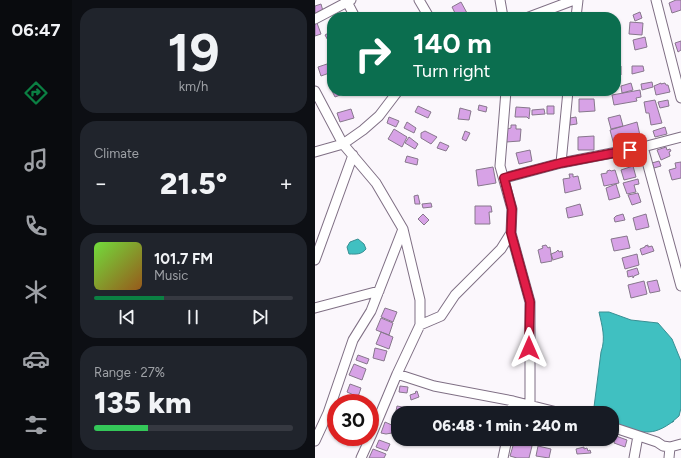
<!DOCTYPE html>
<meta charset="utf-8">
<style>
body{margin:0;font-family:Figtree,sans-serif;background:#20242c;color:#f1f3f6;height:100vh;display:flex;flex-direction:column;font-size:15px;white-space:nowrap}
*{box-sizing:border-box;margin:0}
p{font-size:13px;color:#9ea1a6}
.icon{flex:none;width:22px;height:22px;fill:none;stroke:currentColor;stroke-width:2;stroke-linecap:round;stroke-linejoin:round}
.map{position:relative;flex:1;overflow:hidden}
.details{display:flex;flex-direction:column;gap:8px;padding:8px;background:#0d0f14;width:243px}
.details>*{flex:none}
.hud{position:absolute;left:12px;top:12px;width:294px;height:84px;border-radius:16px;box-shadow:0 1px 3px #0004;background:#0b6e4f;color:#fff;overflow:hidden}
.speed{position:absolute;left:12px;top:394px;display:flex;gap:8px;font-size:20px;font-weight:700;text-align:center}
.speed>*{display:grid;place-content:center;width:52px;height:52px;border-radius:50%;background:#171b24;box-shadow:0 1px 3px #0004;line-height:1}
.speed .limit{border:6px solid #d22;background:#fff;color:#111}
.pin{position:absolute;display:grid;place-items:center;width:34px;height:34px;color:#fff;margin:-17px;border-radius:8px;box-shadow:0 2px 6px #0006}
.me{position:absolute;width:44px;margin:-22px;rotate:0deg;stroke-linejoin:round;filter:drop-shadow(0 0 3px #0008)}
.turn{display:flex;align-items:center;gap:14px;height:84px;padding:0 20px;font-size:18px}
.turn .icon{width:52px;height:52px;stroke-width:2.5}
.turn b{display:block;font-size:28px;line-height:34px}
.big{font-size:30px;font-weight:800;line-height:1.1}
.details .widget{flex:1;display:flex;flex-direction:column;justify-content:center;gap:6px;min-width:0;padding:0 14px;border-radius:16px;background:#20242c}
.details .dial{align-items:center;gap:0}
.dial b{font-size:52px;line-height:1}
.song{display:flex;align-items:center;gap:12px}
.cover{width:48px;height:48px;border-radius:6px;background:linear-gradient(135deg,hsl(100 70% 55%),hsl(30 70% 35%))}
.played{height:4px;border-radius:2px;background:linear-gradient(90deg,#0b8043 35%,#363941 35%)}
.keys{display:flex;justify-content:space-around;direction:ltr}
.heat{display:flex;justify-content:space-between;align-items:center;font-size:22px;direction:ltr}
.charge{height:6px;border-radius:3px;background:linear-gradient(90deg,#34c759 27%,#363941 0)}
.trip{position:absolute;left:76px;top:406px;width:228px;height:40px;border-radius:16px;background:#171b24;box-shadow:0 1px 3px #0004;font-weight:800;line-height:40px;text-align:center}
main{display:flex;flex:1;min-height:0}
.tab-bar{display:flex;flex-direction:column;width:72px;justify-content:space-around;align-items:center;background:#090b0e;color:#9ea1a6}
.tab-bar .icon{width:28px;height:28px}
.tab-bar .on{color:#0b8043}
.tab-bar b{font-size:18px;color:#f1f3f6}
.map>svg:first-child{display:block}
.water{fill:#40c0c1;stroke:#388f93}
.building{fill:#d7a2e6;stroke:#87778c}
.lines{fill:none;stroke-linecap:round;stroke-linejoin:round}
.minor-casing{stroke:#7f6f84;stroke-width:11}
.minor{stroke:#fff;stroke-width:9}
.route-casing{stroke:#92132f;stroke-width:10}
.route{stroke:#e11d48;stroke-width:7}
</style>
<main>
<nav class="tab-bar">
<b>06:47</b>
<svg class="icon on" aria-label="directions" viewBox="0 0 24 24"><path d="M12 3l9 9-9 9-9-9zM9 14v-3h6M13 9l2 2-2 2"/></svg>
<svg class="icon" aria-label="music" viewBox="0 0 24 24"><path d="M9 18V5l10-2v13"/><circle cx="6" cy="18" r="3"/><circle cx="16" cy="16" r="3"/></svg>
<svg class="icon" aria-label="phone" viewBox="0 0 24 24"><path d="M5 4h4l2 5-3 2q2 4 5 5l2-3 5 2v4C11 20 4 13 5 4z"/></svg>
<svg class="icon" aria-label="climate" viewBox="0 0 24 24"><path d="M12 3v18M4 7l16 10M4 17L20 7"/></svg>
<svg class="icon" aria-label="car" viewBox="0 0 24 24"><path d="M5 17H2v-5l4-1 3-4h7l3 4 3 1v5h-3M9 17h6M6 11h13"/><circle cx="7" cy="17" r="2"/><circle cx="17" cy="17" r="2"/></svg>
<svg class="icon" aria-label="filters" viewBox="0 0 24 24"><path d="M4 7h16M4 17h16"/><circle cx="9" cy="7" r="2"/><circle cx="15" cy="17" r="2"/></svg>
</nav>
<section class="details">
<div class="widget dial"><b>19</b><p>km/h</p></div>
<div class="widget"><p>Climate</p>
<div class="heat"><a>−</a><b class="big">21.5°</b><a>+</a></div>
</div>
<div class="widget">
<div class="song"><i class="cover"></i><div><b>101.7 FM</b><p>Music</p></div></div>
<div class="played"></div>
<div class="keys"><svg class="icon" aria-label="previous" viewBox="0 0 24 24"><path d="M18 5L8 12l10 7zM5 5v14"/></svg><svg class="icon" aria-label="pause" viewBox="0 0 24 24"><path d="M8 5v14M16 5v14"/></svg><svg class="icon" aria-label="next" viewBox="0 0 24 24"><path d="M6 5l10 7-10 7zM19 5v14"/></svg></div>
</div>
<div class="widget"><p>Range · 27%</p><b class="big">135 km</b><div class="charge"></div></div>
</section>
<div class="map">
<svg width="366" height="458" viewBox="0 0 366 458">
<rect width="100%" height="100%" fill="#fbf7fc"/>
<path class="water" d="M43,239L49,244L51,249C46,255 41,254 34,254L32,247L35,242Z
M284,312H294L316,320L343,323L357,339L366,361V408L364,416L357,422L359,421C354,424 349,428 343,430C328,436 311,427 297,423V413H283L279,407L286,352C291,338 287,326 284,312Z"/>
<path class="building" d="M361,0H366V10L357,13L354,3Z
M146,2L152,13L142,17L137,7Z
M6,4L8,11L0,13V6Z
M325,12L327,18L320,21L318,15Z
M315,22L328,23L327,35L314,34Z
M2,23L6,34L0,36V24Z
M17,31V42L15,44L10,35Z
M330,37L332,47L320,50L318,40Z
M366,41V50L363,52L360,43Z
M301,58H302L303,66H306V75H301Z
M15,63L17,72L6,76L3,67Z
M317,66H328L329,71L317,74Z
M337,82L338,87L327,90L326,84Z
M316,83L318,90L307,93L306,86Z
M346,83V84L350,83L351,85H353L355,92L341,95L339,86Z
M325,90L326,97L321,98L322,101L299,105L297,95Z
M17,91H29L30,93L20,97Z
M264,99H279L280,111L264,112Z
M340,100L347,123L336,125L334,113H331L329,102Z
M353,100L354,106L345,108L343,102Z
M164,105L172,107L171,112L163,110Z
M103,106L116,112L113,118L100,112Z
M232,106H239V114H232Z
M201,107L215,108L214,119L212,117H200Z
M145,108L156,111L154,120L143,119Z
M36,109L39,118L25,122L22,113Z
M229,109L230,114L217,115V110Z
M305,115L308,126L296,129L293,118Z
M74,117L84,121L81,127L72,123Z
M261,117L262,124L255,125V118Z
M92,122L101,128L99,133L89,128Z
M322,122L326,140L299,145L295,130Z
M196,125H201V129H206L205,141L191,142L192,129L196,128Z
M350,127L352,134L340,137L338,131Z
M79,129L92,137L87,147L73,139Z
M110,131L122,137L116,144L106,138V133Z
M150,131L155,133L151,141L147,139Z
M279,136V150H263V137Z
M94,137L103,144L100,149L90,143Z
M125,142L134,146L131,151L122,148Z
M351,147L352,150L355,149L356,151L354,152L355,156L346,160L342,150Z
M215,150L217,161L204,164L201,153Z
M92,156L103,159L102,165L90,162Z
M344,161L346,166L339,168L337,163Z
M366,162V178L357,180L354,170L361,168L360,163Z
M318,166L321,177L309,180L306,170Z
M178,167L181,183L163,186L161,170Z
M295,170L296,171L300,170L304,183L289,186L286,174L292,173V171Z
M254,174H258V177L263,176L266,189L250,193L248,179L255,178Z
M323,179L324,184L319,185L321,192L312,194L308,183Z
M301,184L305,197L294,200L291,188Z
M323,193L326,202L317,205L313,195Z
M103,195L105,204H100L99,196Z
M116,203L117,207L108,208L107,204Z
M265,204L268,215L253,218L251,208Z
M160,206H176L177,212H174L175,224H160Z
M108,214L114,220L109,225L103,219Z
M308,214L310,220L300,222L299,218L301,216Z
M331,214L334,227L321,230L318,218Z
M312,236L315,248L299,251L296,239Z
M231,245L233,248L235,247L237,261L226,263L223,250L228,248L227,246Z
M333,245V247L337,246L339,251L327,255L325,249L330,247V246Z
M243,250L244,252L247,251L248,257L238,260L236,254L241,252Z
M322,254L324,265L310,269L307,258Z
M322,268L324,274L319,276L318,278V276L313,277L312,271Z
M342,280L345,291L335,293L332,282Z
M329,281L332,294L316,298L313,285Z
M70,308L82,312L78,322L66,317Z
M66,318L78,323L74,335L61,330Z
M66,332L78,337L74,349L61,344Z
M60,348L72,351L69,361L58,358Z
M43,355L54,359L52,364L41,360Z
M39,364L51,369L47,380L34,375Z
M35,384L46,388L43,397L32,392Z
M85,386L93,387L92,393L84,392Z
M102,391L104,397L96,400L95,395L101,393L100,392Z
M82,406L93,408L92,413H83V416H80Z
M70,422L79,426L77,433L71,434L66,433Z
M301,436L312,440L310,447L299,443Z
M200,439L216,442L215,445L217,446L214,458H202L195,456Z
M64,440L75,444L72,451L61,447Z
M223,446L236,449L234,458L221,456Z
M269,447V449L272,448L273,451L275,450L276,453L262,454L261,449Z
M58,449L71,454L69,458H54Z"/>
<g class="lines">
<defs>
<path id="minor" d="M31,0L40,17
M104,0L114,17
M185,0L188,17
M341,0L366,98
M214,17L259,0
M261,17L263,0
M0,19L36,0
M0,91L28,144L61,183L88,229L105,300V325L82,374L56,436L46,458
M328,147L366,286
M0,152L28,144L48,130L64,116L83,91
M246,163L253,91
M189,178L246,163L328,147L366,137
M196,233L215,302V405
M0,260L38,155
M0,308L64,291
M105,325L126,316L140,295L186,249L196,233L197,209L185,166L191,91
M82,374L119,386L198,401L246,413
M196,413L198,401
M297,427L342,442L348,446L355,447
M0,441L13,413L38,340L56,311L88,229
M188,458L192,439
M319,458L323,436
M354,458L355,447L366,444"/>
</defs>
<use href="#minor" class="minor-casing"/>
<use href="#minor" class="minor"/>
</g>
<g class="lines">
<defs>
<path id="route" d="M214,348L215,302L196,233L197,209L189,178L246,163L315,150"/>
</defs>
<use href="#route" class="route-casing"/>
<use href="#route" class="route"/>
</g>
</svg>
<div class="speed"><div class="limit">30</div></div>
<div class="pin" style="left:315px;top:150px;background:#d93025"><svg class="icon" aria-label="arrive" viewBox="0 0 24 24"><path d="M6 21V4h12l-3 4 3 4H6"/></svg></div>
<svg class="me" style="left:214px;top:348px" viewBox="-20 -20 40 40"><path d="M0-17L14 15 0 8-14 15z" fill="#e11d48" stroke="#fff" stroke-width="4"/></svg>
<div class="trip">06:48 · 1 min · 240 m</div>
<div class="hud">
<div class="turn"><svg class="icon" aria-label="right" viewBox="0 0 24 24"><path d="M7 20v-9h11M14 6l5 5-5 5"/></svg><div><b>140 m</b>Turn right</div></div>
</div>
</div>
</main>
